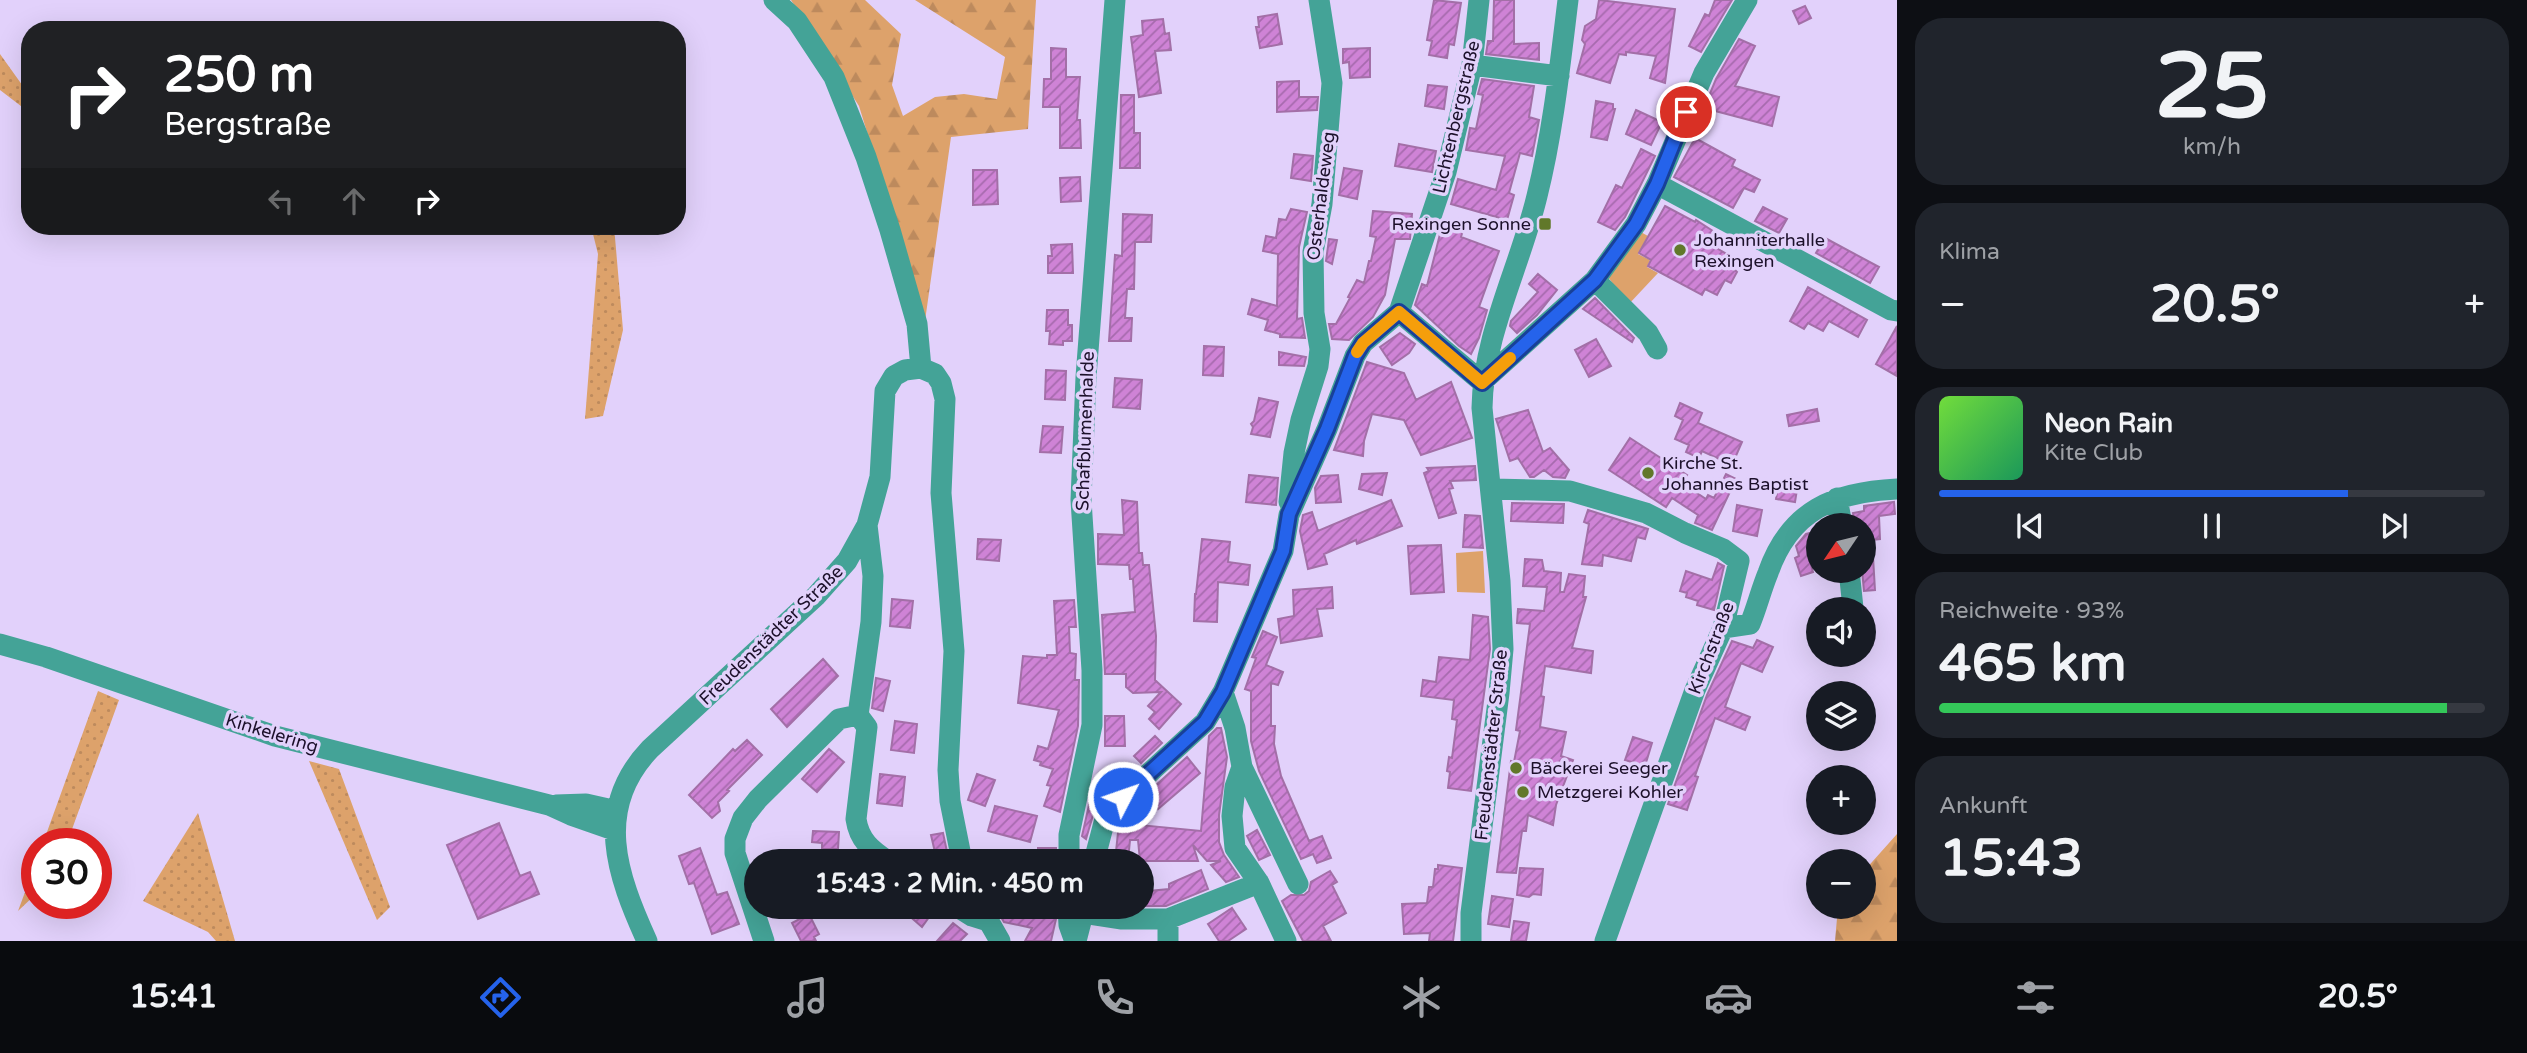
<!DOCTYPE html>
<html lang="de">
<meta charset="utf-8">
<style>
body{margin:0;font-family:"Varela Round",sans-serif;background:#20242c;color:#f1f3f6;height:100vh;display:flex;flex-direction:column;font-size:26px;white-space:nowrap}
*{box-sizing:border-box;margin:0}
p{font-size:23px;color:#9ea1a6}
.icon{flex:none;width:38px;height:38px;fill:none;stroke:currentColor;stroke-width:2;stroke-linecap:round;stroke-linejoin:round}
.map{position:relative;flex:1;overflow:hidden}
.details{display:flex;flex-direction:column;gap:18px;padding:18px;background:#0d0f14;width:630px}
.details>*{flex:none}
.top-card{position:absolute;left:21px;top:21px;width:665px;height:214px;border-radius:28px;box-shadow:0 7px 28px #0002;background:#202124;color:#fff;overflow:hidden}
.needle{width:46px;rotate:235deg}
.fabs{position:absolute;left:1806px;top:513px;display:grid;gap:14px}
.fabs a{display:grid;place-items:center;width:70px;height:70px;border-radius:50%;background:#171b24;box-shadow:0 7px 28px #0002;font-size:35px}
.speed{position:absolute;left:21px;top:828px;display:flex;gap:14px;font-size:35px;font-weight:700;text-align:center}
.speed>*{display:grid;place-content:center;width:91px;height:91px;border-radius:50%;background:#171b24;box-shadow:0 7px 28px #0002;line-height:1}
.speed .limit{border:10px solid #d22;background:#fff;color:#111}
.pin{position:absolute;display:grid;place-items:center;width:60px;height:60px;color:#fff;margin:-30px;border:4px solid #fff;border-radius:50%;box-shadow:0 2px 7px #0007}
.me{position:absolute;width:77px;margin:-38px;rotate:49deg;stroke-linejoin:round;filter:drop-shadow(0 0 5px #0008)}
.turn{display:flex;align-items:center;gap:24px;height:147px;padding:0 28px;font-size:32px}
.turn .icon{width:91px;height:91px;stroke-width:2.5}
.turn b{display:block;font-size:49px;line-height:60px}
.lanes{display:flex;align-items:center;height:66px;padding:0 28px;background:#0003;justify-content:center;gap:35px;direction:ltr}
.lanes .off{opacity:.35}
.big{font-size:52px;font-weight:700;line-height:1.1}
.details .widget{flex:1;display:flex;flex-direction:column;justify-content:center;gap:10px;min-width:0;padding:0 24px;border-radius:28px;background:#20242c}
.details .dial{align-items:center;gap:0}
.dial b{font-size:91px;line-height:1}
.song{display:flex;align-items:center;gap:21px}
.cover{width:84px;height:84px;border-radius:10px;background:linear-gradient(135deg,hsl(100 70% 55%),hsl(150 70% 35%))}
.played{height:7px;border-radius:4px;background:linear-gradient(90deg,#2563eb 75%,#363941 75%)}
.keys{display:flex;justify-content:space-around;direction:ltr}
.heat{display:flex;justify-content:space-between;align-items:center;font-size:38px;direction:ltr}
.charge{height:10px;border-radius:5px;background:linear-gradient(90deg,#34c759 93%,#363941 0)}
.trip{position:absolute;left:744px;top:849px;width:410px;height:70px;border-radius:35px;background:#171b24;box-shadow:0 7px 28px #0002;font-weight:700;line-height:70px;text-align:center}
.tab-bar{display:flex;height:112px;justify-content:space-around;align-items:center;background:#090b0e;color:#9ea1a6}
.tab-bar .icon{width:49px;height:49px}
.tab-bar .active{color:#2563eb}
.tab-bar b{font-size:32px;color:#f1f3f6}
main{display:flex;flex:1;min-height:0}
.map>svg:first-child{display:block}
.grass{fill:url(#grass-dots)}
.forest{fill:url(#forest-firs)}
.green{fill:#dda26b}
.building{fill:url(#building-hatch);stroke:#a36fa7;stroke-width:2}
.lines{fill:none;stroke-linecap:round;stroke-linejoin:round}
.minor{stroke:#44a397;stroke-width:21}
.route-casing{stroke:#184099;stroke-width:18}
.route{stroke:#2563eb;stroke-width:12}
.slow{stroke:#f59e0b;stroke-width:12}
.poi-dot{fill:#61782a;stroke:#e2d1fb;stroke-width:2.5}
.labels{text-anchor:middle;stroke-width:7;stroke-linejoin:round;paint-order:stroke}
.street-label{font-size:18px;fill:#1c102a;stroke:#e2d1fb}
.poi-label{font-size:18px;fill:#1c102a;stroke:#e2d1fb;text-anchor:start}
</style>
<main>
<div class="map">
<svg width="1897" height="941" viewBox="0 0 1897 941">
<defs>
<pattern id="grass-dots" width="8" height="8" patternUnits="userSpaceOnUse" patternTransform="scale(1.75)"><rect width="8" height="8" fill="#dda26b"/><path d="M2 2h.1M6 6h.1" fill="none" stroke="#bd8a5d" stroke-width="1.8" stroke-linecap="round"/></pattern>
<pattern id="forest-firs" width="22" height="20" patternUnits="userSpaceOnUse" patternTransform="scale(1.75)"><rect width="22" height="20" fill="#dda26b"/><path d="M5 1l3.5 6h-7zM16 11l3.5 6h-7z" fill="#bd8a5d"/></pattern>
<pattern id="building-hatch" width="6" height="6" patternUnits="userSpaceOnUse" patternTransform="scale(1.75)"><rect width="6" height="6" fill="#cf83d6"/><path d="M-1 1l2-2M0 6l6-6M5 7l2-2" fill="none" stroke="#a76aae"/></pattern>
</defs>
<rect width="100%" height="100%" fill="#e2d1fb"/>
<path class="grass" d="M0,54L30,96V113L0,90Z
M591,226H614L623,330L603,416L585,419L598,254Z
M98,691L119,700L67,843H43Z
M309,761L339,769L390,907L377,920Z
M198,813L235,941H216L208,932L143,901Z
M37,860V893L18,911Z"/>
<path class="forest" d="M791,0H865L901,34L892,85L903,116L935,97L964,94L997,99L1005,57L915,0H1036L1028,129L951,137L925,321L859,106Z
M1897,834V941H1835L1838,907L1864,906V871Z"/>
<path class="green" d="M1637,230L1648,236L1638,254L1650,260L1647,267L1658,273L1628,305L1606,274Z
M1483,551L1485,593L1457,592L1456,553Z"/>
<path class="building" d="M1434,0L1461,3L1454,45L1449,44L1447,58L1429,55L1432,41L1427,40Z
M1494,0H1514V44L1539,43V60L1486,54L1488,41H1493Z
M1599,0L1675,9L1665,83L1650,78L1656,56L1626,52V55L1619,54L1610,83L1577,73L1585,44L1582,40L1585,26L1596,19Z
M1715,0H1732L1701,52L1689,46L1705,14L1709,16Z
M1805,6L1811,18L1799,24L1793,11Z
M1277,14L1282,44L1260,48L1256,27H1259L1258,17Z
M1163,19L1165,34L1169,33L1171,50L1155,51L1161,93L1139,97L1131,37L1143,35L1142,21Z
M1739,39L1755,46L1735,86L1779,97L1772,126L1704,108L1716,79Z
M1051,48L1066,49V77H1080L1077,120H1080L1081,148H1060V107H1043L1044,79H1051Z
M1370,48V77L1350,78L1349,62L1343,63V49Z
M1482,79L1534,86L1529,117L1539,120L1532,156L1520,153L1509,193L1514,195L1507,220L1451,204L1458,179L1496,190L1505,156L1466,150L1470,128L1476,129L1483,95L1478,94Z
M1299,81V97H1318L1317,110L1277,112V82Z
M1428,85L1447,87L1444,109L1425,106Z
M1121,95H1134V133H1140V168H1120Z
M1596,101L1613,104V109H1615L1607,140L1591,137Z
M1636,110L1662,122L1651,145L1626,134Z
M1695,138L1735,160L1732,166L1760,180L1754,192L1744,188L1733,208L1674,177Z
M1399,144L1436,151L1432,172L1395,166Z
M1641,149L1655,156L1625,217L1615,230L1598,222L1616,185L1622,188Z
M1294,154L1313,156L1311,181L1291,178Z
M1344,168L1362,171L1357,199L1339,195Z
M973,170H997L998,204L973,205Z
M1080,177L1081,201L1061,202L1060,178Z
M1665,206L1695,222L1696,220L1719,235L1713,246L1730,256L1727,262L1737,272L1731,283L1725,280L1717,295L1705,289L1702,295L1648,266L1651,260L1639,253Z
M1763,207L1787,219L1779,233L1755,221Z
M1291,209L1307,212L1299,247L1297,319L1302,318L1305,338L1280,337V334L1265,330L1268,320L1248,314L1252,299L1277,306L1278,254L1263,251L1266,236L1276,238L1279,219L1286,220Z
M1373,211L1412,214L1410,239H1395L1385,295L1373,317L1349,340L1332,339L1329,324H1336L1350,298L1348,297L1357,280L1364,283L1369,261H1371L1376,237L1370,236Z
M1123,214L1152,215L1151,242H1135L1134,289H1127L1125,318H1132L1131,341H1109L1115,255L1122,256Z
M1442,226L1463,230L1461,237L1499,251L1479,307L1487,310L1479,338L1471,354L1459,346L1415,305L1422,284L1427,286Z
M1825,238L1879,267L1870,283L1816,253Z
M1329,239L1337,240L1332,264L1326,261Z
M1072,244L1073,273H1048V256H1052L1051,245Z
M1538,274L1557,290L1537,315L1517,333L1510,326L1511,321L1538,292L1529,284Z
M1808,287L1867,320L1858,337L1829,321L1823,331L1808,323L1804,329L1790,321Z
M1595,298L1634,338L1632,342L1583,309Z
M1047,310H1068V325H1072V341H1063V345L1049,344L1050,331H1046Z
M1897,326V376L1876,364Z
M1400,333L1415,344L1409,353L1392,365L1380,347Z
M1596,339L1611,366L1589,377L1575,350Z
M1204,346L1224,347L1223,376L1203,375Z
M1279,352L1306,357L1304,366L1279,365Z
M1367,362L1404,373L1416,400L1451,382L1472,438L1421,455L1404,420L1372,414L1364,441L1363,456L1334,450Z
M1046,370L1066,371L1065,400L1045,399Z
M1115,378L1142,380L1140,409L1113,407Z
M1259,398L1278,402L1270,437L1251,434L1253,427L1251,424L1254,421Z
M1680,403L1702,413L1698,423L1742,442L1732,465L1702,451L1699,458L1686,452L1689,445L1675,439L1683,420L1675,416Z
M1817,409L1819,421L1789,426L1787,415Z
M1528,410L1543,452L1550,448L1569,470L1565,478L1553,477L1544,470L1534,477H1530L1518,458L1510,461L1496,419Z
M1043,426L1063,427L1061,453L1040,452Z
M1630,438L1687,475L1682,483L1706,499L1708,495L1714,498L1726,474L1736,479L1712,530L1695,523L1698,515L1672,498L1666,507L1609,470Z
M1475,466L1476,480L1450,481L1453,488L1449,489L1456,513L1439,518L1424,473L1429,471L1427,468Z
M1387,473L1382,495L1359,489L1362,474Z
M1249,475L1278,478L1276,505L1246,502Z
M1338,475L1341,502L1316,503L1315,488L1321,476Z
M1779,480L1798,483L1795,502L1776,499Z
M1122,500L1137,502L1139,553H1142L1143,565H1149L1156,636L1155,680L1181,704L1159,729L1149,719L1155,712L1148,706L1161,692L1133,693L1126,687V674H1105L1102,615L1135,612L1133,579H1130L1129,565L1098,564V534L1124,535Z
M1391,500L1402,526L1357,544L1356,540L1324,554L1327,564L1308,569L1300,531L1303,515L1312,512L1318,531Z
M1894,502L1895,514L1879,516L1880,539L1872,540L1875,590L1864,591L1862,570L1864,536H1866L1864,525H1855L1853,513L1864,511V506Z
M1512,503L1564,504L1563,523L1511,521Z
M1737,505L1762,510L1757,536L1733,531Z
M1588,510L1648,529L1645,539L1637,537L1631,561L1603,555L1602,566L1582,564L1589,524L1584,522Z
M1465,515L1480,516L1483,548L1463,547Z
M1818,531V551L1808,554L1813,572L1801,576L1795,558L1799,556L1796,546L1806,534Z
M978,539L1001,540L999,561L977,559Z
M1202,539L1230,542L1228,562L1250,565L1248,585L1218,582L1217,622L1194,621L1195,594H1196Z
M1441,545L1444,592L1411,594L1408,546Z
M1525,559L1542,560L1544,571L1561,573L1560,592H1564L1569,574L1585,576L1583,597H1586L1572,648L1593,651L1591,673L1545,666L1541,696L1544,697L1540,727L1566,732L1561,756L1573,760L1556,805L1553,825L1528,815L1526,831H1522L1516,873L1497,872L1511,761L1514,762L1520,731L1516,730L1530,624L1517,623L1518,609L1544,611L1547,587L1523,586Z
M1718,563L1724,566L1714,610L1697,605L1698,601L1686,597L1687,593L1680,591L1686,571L1712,580Z
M1332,587L1333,608L1317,609L1322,636L1281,643L1278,619L1294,616L1293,590Z
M892,599L913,601L910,628L890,626Z
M1074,600L1076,627H1069L1070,653L1076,654L1075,680H1079L1078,726L1060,812L1044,806L1051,786L1047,785L1053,769L1040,765L1041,762L1034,760L1038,746L1048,749L1059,710L1018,703L1023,656L1047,658V655H1057L1054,601Z
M1473,615L1488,617L1490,649L1471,791L1448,788L1450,772L1447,771L1449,757L1452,758L1457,720L1452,719L1454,700L1421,696L1423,680L1436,682L1439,657L1470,660Z
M1263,631L1277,637L1266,665L1283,672L1278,685L1271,683V726H1275L1274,744L1281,776L1309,841L1322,836L1331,858L1317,863L1313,854L1301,859L1259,771L1251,741V691L1245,689L1256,658L1252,657Z
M1757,640L1773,647L1762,672L1741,663L1725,707L1750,717L1745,730L1715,718L1695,776L1698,777L1687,810L1668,804L1707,695L1732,641L1753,648Z
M823,659L838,676L787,727L771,709Z
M876,678L890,681L883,711L872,708Z
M1105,716H1124L1125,746H1105Z
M895,721L917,724L914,753L891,750Z
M1217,728H1221L1227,757L1219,815V842L1224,855L1239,877L1226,882L1211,865L1221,861H1207L1193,845L1198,861H1140L1138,840H1130L1128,861H1115L1119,823L1201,831L1209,736Z
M1155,736L1162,743L1141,763L1134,756Z
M1633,737L1652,743L1645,766L1625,760Z
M747,740L762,755L727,790L729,791L718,802L720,811L712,818L689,795L733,749L735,751Z
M829,749L844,762L817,792L802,779Z
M1187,757L1200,773L1158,809L1145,795Z
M880,774L905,777L902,806L877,803Z
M977,774L995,780L985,806L968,800Z
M1091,796L1098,798L1086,839L1082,836Z
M995,806L1037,816L1030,842L988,831Z
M499,823L520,876L530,872L539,894L478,919L447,845Z
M1257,830L1270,855L1259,860L1247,836Z
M813,831L839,832L838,849H822V843L812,842Z
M943,833L949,861H937L931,835Z
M700,848L717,895L727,892L739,924L712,934L694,883L689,884L679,856Z
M1038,848H1056V861H1038Z
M1438,865L1462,868L1453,941H1429L1430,933L1404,934L1402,904L1427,903L1429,887H1433L1435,869H1438Z
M1520,868L1543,869L1541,895L1533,894L1529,897L1517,895Z
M1201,870L1208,889L1166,906H1144L1149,891L1169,889V884Z
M1330,871L1337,882L1332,885L1346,913L1323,926L1331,941H1303L1282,901L1291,895H1304L1309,891L1311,882Z
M1492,896L1513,899L1509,927L1488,924Z
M898,906H924L932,913L922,927Z
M1004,906H1055L1056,919L1051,941H1025L1032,928L1004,922L1001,917Z
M1232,908L1246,929L1228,941H1219L1208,924Z
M809,914L819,934L814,937L816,941H801L792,923Z
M1514,921L1529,923L1526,941H1511Z
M953,923L967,934L960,941H937Z"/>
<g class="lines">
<path class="minor" d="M774,0L797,21L834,77L866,157L890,230L917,324L921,368
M1472,65L1559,76
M1657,184L1891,310L1897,311
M1595,280L1648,333L1657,349
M1399,312L1482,382
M1482,382L1595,280L1636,224L1657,184L1704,73L1747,0
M1492,489L1570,491L1646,513L1685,533L1723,549L1739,561L1723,628L1695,690L1605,941
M1837,498L1842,525
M1289,502L1294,453L1301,420L1318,366L1320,349L1314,313L1313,252L1322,204L1332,83L1319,0
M867,525L873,576L871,622L858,715L867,727L856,819C859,840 871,850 888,861
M1849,570L1853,608
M1723,628L1750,624C1757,607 1761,590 1768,573C1790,510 1834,492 1897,489
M0,644L46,657L275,736L549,805L571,815L614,830
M1223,692L1235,728L1242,767L1235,787L1232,816L1235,848L1259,883L1286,941
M1242,767L1298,884
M556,805L586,804L617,811
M1069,861V835L1092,725V670L1081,500L1086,377L1115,0
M1094,861L1105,819L1123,797L1205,722L1223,692L1283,551L1289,515L1327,429L1355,356L1363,343L1399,312L1446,172L1472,65L1479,0
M956,906L972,916L988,921
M980,906L1000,941
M1068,906L1069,925L1074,939
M1083,913L1122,919H1168L1259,883
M647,941C617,875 593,809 650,749L816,596L847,561L867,525L880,477L885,391L894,376L905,370L921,368L935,374L941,383L945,399L941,493L954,651L948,770L950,801L962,861
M764,941L735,853V839L743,818L758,799L839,719L858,715
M1076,941L1085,906
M1168,941V919
M1471,941V913L1499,693L1503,649L1500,581L1482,408C1483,335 1520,267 1537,196C1553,132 1560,65 1568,0"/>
</g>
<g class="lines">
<defs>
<path id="route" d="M1123,797L1205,722L1223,692L1283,551L1289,514L1327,429L1355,356L1363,343L1399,312L1482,383L1595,280L1636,224L1657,184L1686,112"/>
</defs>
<use href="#route" class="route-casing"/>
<use href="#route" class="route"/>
<path class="slow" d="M1357,352L1363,343L1399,312L1482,383L1510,358"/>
</g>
<g class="poi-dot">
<rect x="1538" y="217" width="14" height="14" rx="3.5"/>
<circle cx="1680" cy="250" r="7"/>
<circle cx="1648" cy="473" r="7"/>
<circle cx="1516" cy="768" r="7"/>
<circle cx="1523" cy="792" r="7"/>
</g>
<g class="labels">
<g class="street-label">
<text transform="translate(1456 117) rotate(-77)" y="6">Lichtenbergstraße</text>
<text transform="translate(1321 196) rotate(-83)" y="6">Osterhaldeweg</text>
<text transform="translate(1085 431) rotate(-88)" y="6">Schafblumenhalde</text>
<text transform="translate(771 635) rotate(-44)" y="6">Freudenstädter Straße</text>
<text transform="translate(1711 648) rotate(-69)" y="6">Kirchstraße</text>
<text transform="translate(272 733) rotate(17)" y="6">Kinkelering</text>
<text transform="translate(1491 745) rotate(-84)" y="6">Freudenstädter Straße</text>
</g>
<g class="poi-label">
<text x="1531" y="230" text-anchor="end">Rexingen Sonne</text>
<text x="1694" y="246">Johanniterhalle<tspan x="1694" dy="21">Rexingen</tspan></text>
<text x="1662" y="469">Kirche St.<tspan x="1662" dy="21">Johannes Baptist</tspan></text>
<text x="1530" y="774">Bäckerei Seeger</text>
<text x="1537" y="798">Metzgerei Kohler</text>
</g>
</g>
</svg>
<div class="fabs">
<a><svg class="needle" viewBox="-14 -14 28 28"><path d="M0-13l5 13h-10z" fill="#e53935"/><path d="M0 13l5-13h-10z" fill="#9ea1a6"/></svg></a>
<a><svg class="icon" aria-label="sound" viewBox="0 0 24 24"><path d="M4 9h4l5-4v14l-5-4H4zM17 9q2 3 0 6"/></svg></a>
<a><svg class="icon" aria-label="layers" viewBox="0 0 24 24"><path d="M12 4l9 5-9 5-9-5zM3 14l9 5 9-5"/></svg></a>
<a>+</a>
<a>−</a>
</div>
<div class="speed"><div class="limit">30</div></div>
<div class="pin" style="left:1686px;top:112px;background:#d93025"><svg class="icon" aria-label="arrive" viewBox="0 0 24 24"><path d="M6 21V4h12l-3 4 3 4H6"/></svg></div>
<svg class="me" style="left:1123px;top:797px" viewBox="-20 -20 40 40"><circle r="17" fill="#2563eb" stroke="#fff" stroke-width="3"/><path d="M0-11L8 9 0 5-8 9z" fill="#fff"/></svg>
<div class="trip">15:43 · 2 Min. · 450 m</div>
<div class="top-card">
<div class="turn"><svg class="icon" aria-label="right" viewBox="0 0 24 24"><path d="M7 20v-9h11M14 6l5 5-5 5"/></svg><div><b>250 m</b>Bergstraße</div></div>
<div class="lanes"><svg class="icon off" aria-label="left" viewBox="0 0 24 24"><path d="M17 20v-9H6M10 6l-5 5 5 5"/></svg><svg class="icon off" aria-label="ahead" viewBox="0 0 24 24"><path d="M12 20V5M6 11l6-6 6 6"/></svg><svg class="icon" aria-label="right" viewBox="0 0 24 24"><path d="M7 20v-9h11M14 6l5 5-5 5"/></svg></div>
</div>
</div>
<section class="details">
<div class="widget dial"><b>25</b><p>km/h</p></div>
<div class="widget"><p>Klima</p>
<div class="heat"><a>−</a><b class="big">20.5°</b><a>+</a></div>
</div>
<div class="widget">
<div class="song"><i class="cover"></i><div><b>Neon Rain</b><p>Kite Club</p></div></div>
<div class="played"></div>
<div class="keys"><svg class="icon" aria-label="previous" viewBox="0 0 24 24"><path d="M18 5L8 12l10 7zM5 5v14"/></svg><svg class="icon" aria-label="pause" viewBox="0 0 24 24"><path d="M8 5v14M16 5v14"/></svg><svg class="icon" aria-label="next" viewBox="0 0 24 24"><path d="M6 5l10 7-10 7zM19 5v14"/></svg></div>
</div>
<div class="widget"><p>Reichweite · 93%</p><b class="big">465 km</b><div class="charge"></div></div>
<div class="widget"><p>Ankunft</p><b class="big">15:43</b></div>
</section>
</main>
<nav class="tab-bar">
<b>15:41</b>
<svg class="icon active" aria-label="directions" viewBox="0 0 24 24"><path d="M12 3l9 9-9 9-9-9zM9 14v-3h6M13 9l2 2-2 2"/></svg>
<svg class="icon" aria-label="music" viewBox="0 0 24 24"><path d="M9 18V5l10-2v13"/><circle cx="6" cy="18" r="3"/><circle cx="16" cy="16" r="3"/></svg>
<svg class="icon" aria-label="phone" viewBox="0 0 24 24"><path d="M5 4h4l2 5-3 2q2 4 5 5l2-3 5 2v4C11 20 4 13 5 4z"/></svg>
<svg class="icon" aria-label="climate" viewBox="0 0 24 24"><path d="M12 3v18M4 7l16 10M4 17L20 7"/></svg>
<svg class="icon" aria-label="car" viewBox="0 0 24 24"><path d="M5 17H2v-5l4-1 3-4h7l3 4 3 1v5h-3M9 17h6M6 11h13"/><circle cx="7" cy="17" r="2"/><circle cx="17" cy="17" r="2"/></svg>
<svg class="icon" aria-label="filters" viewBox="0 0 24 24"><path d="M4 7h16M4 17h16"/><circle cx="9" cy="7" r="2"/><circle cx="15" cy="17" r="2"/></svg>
<b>20.5°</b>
</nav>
